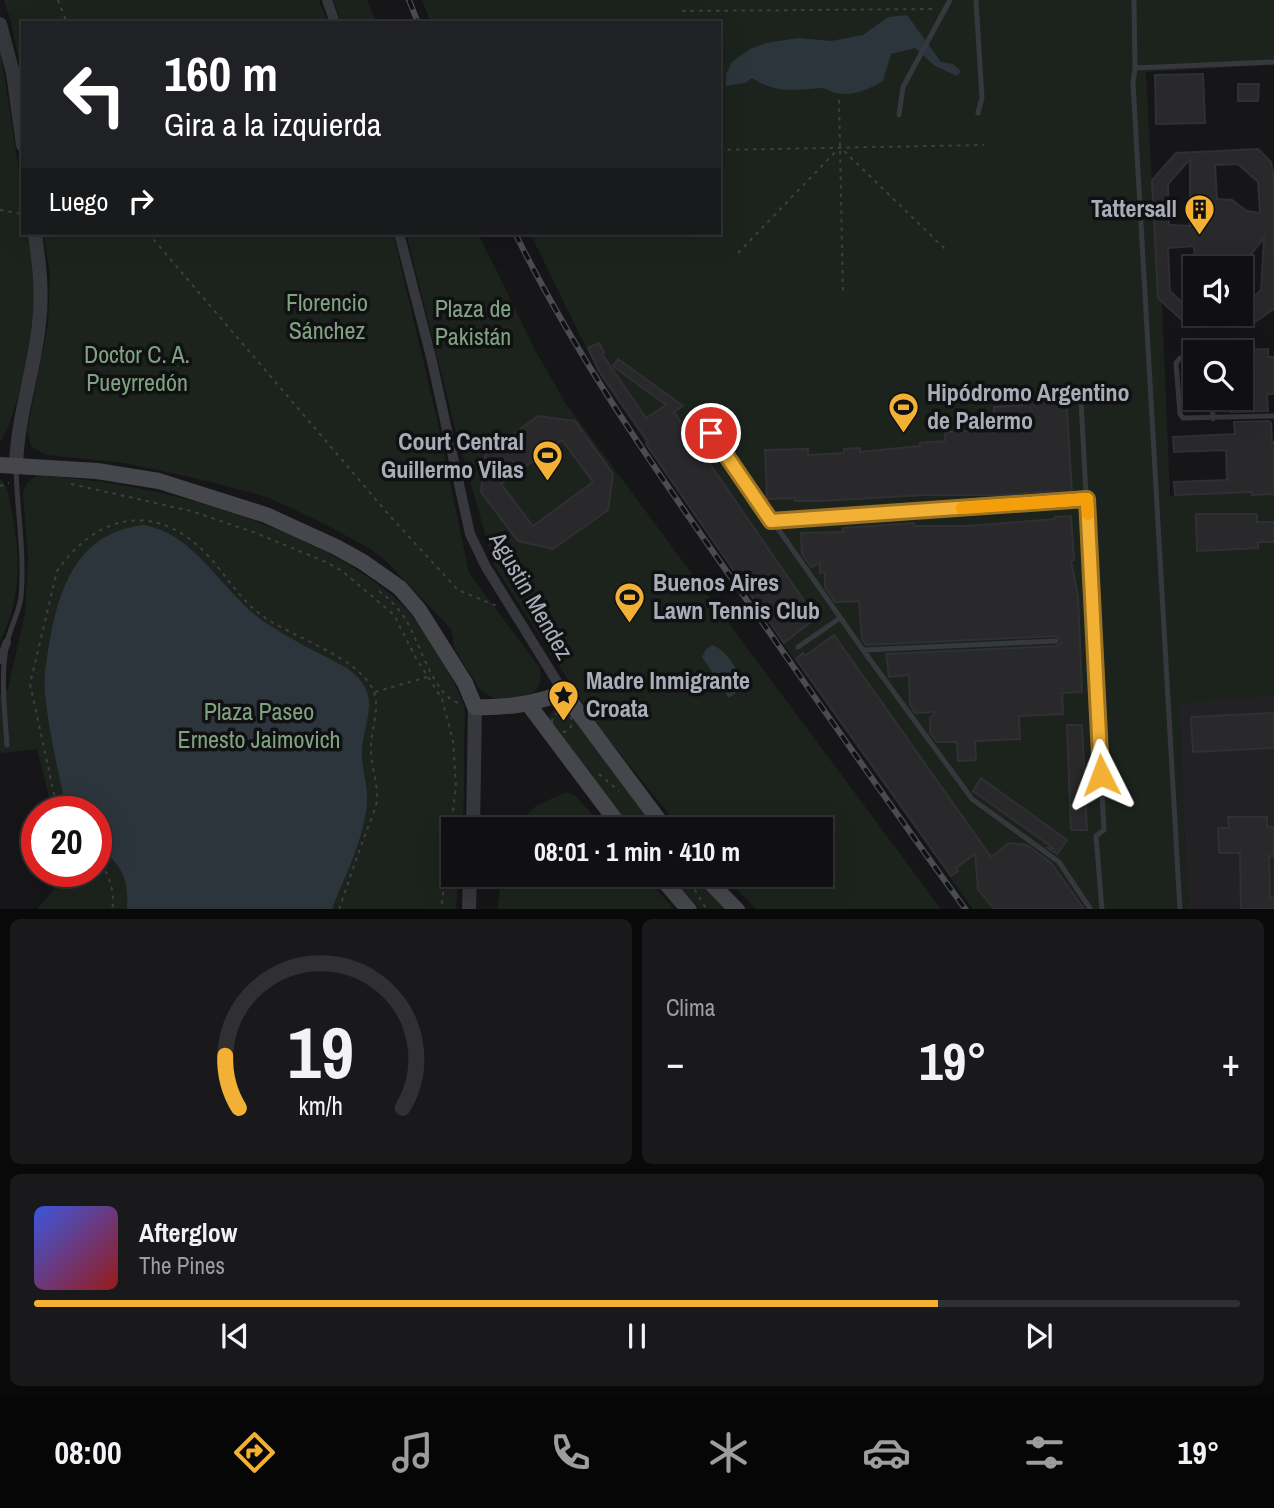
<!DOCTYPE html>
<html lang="es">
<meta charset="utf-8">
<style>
body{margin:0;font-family:"Archivo Narrow",sans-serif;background:#19191b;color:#f1f3f6;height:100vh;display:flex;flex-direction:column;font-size:26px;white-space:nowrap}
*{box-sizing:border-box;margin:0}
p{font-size:23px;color:#9c9d9f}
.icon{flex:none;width:38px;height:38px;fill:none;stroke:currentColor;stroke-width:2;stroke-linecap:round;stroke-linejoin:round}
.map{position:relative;height:909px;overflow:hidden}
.panel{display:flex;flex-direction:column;gap:10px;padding:10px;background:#09090a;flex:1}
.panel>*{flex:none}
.hud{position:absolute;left:21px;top:21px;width:700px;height:214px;border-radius:0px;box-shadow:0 7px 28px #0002,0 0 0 2px #303032;background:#202124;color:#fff;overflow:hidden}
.buttons{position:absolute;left:1183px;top:256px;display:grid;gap:14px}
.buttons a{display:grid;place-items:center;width:70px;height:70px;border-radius:0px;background:#101012;box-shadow:0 7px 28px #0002,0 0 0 2px #303032;font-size:35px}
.speed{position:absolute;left:21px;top:796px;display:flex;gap:14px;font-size:35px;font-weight:700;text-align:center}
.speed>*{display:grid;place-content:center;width:91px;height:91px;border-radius:50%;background:#101012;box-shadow:0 7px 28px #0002,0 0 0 2px #303032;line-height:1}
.speed .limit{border:10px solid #d22;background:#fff;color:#111}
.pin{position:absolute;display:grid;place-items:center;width:60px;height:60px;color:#fff;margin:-30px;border:4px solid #fff;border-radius:50%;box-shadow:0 2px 7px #0007}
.me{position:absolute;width:77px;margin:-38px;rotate:357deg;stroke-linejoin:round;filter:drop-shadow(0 0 5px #0008)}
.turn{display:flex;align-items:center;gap:24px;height:147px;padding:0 28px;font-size:32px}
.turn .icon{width:91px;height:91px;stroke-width:2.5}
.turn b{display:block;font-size:49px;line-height:60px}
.then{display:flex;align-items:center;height:66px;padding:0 28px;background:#0003;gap:14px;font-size:26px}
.big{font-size:52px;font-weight:700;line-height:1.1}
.panel .card{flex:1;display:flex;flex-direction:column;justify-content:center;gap:10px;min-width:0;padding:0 24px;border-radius:10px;background:#19191b}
.panel .dial{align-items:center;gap:0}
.dial svg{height:182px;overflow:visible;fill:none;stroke:#303032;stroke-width:7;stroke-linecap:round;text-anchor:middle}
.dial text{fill:#f1f3f6;stroke:none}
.song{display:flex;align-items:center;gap:21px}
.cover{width:84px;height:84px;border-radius:10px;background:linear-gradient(135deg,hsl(230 70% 55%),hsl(0 70% 35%))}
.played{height:7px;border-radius:4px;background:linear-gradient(90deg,#f2b134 75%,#303032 75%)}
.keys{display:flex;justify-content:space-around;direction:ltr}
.heat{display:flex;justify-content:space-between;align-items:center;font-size:38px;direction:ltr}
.panel .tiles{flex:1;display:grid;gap:10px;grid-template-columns:1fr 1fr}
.card:last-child{grid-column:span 2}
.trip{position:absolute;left:441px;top:817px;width:392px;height:70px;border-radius:0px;background:#101012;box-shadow:0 7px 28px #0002,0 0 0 2px #303032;font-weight:700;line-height:70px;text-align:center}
.tabs{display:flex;height:112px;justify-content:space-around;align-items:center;background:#060607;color:#9c9d9f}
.tabs .icon{width:49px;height:49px}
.tabs .active{color:#f2b134}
.tabs b{font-size:32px;color:#f1f3f6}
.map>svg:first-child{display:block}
.built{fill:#222225}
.green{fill:#1c231d}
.water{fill:#2c353c}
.building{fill:#29292c;stroke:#303034;stroke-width:2;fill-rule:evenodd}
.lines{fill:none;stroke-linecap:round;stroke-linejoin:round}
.path{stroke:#3d3f44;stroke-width:2;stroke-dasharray:3.5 5;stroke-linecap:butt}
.service{stroke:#37383d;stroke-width:5}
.pedestrian{stroke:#37383d;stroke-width:8}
.minor{stroke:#37383d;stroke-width:10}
.tertiary{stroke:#37383d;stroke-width:14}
.secondary{stroke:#45474d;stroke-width:16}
.rail-casing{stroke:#4a4c52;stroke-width:6}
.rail{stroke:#111113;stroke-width:3.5;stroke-dasharray:10;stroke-linecap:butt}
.route-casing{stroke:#9d7322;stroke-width:18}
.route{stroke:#f2b134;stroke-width:12}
.slow{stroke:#f59e0b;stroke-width:12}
.labels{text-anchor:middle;stroke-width:7;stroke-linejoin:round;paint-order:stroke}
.poi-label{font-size:24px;font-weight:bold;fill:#a8adb8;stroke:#111113;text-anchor:start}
.park-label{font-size:24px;fill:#7fa381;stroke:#111113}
.street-label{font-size:24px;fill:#a8adb8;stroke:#111113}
</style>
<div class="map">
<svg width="1274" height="910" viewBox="0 0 1274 910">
<rect width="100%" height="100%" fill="#161618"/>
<path class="built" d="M1274,550V909H1188L1171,554Z"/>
<path class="green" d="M4,0H319L328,23H23V82L11,22Z
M333,0H367L377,23H341Z
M422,0H1274V65L1146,72L1158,298L1162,302L1170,496L1274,491V696L1178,703L1188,909H973L791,655L600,376L530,233H719V23H431Z
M0,47L23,197V233H28C31,248 35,265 35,281C36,316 20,415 0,442Z
M43,233H393L437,419L469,573L540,668L541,681L536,690L530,694L518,698L498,700L481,691L455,650L451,629L387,562L369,548L323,523L267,497L199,479L124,463L46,455L31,446L27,431L48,324L50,274Z
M406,233H478L534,348L566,404L941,909H756L723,875H821V830L681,829L597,725L494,565L456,432Z
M36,476C146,479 314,525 397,600C421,621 455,676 464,707C466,717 464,729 464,739C464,769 465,799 462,829L453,830V875H459L456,909H37L67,874V872H96V812H53L37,749L0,753V693L8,689L25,613L28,557L23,493L27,483Z
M0,479C8,486 9,498 11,509C21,554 22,599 0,641Z
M559,708L568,709L660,829H633L552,728L548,717L553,711Z
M566,792L576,796L605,829H513L536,806Z
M501,875H644L674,909H498Z
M669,875H698L730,909H700Z"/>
<path class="water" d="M907,15L941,62L953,64L961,71L957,76L935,66L915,48L891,54L883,81C870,89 851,97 836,93C830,92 827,88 821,88C793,90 777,94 752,78L745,83L726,86V74L732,62L750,49L766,43L798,38L831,41L863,35L888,17Z
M144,525C197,535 221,591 263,621C289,639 319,653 347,668C381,694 367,712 362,746C360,764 368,783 367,801C365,838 345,875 332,909H127C129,880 122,862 96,847V812H68L64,799C57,764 48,728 45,693C43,673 48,653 51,634C62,579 82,532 144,525Z
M712,645C727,649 738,673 747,685L729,698L702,657L706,649Z"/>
<path class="building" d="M1203,74L1205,123L1156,124L1155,75Z
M1238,84H1259L1258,101H1238Z
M1258,149L1271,162L1274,179V309L1252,324L1187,325L1158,298L1152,180L1176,153ZM1190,159V226L1169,225L1168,184ZM1238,164L1258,182L1260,213L1247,211L1232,200L1217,199L1215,165ZM1264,238L1261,290L1244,306L1241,305V313H1195V309H1189L1170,291L1168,248L1194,246L1195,268H1240Z
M599,343L604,352L602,354L646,418L666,405L613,366L618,359L683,406L674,412L816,618L784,643L646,444L648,442L599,371L588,348Z
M1268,349V357H1274V394H1267L1268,411L1231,412L1230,397H1241L1242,350Z
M1066,394L1072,493L1054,494V491L1000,495H923L821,501H795V498L767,499L765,450L808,449V455L844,453V449L860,448V452L920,446V443L945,441V432L970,431L969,419L994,417V407L1022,405L1021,397Z
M538,416L575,421L613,474L608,510L553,549L518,541L481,492L485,455ZM562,440L593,482L533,526L501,484Z
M1269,421L1271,423L1272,443L1274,442V494L1252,495V492L1175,495L1174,482L1227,480L1226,450L1174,452L1173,437L1235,434L1234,422Z
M1196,514H1257V522H1274V542H1258V548L1197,551Z
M1071,516L1074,560L1071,561L1078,596L1082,692L1062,693L1063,714L1019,716L1020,739L975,741L976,760L958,761L957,742H937L930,733V718L937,712L915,713L910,705L909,675L889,677L886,654L1056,646L1061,643L1060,638L1056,636L866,645L862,639L859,601L835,602L825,587V572L820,573V563L811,567L802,554L801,533L843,532V528L914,523L915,526H968L1055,519V517Z
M834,635L991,857L1009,843L1027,845L1051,863L1084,909H994L978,889L975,854L956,868L958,871L951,876L796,659L803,653L805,656Z
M1274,713V748L1193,752L1191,717Z
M1067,725H1082L1087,830H1071Z
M981,778L1067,840L1057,854L1048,848H1053L973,791Z
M1228,817H1267V827H1274V856H1269L1270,898H1274V909H1241L1240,853H1219L1218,828H1229Z"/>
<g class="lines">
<path class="path" d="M58,0L67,23
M682,11L936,9
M839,100L843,294
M719,150L984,145
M0,210L23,214
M148,233L390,516L458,590L497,606
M738,253L840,147L947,251
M71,484L191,511L253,532L326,562L342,571L394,615L416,658L442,699L453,741L456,786L441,910
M0,486L9,483
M379,591C389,598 399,609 406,620C419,641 434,697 459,703
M375,692L427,677
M552 722a10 10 0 1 1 20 0a10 10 0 1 1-20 0Z
M599,774L619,791
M58,812L30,684L57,571C99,511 160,501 211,559C227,577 240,599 260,614C290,637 359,657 373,690C381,707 371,729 371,747C370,764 378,782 377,800C376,809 370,821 367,830C357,856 348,883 339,910
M96,857C108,870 116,893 112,910
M686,875L707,910"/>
<path class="service" d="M976,0L982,98L978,113
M1134,0L1135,68L1274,62
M1135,68L1133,83L1180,910
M899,115L903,87L950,0
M1195,357L1180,358L1176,363L1180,414L1183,418L1274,416
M1212,397L1213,419
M1081,401L1104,830L1096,836L1102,910
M711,433L863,650L972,799L1059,862L1091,910
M771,521L1087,499
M798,647L840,618
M863,650L1056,641
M7,745C5,712 0,676 7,643C10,627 19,613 21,597C25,554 17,511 16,468"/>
<path class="pedestrian" d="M0,660L7,642"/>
<path class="minor" d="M327,0L335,23
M399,233L431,357L470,534L486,567L564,693"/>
<path class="tertiary" d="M0,24L13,73L23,145
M16,467C17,418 34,372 39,324C43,293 39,263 35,233
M473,830L475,707
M469,910L470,875"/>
<path class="secondary" d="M0,465L97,471L159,481L266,515L336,547L363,562L400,588L419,610L465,683L475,707C509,708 531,704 564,693L666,830
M529,705L623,830
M659,875L689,910
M703,875L737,910"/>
<defs>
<path id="rail" d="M409,0L418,23
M515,233C579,363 663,480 746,599C819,703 891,807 966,910"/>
</defs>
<use href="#rail" class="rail-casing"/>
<use href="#rail" class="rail"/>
</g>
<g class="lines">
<defs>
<path id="route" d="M711,433L771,521L1087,499L1101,775"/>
</defs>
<use href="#route" class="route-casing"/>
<use href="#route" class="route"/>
<path class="slow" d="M962,508L1087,499L1088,514"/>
</g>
<defs>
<symbol id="building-pin" viewBox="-11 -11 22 30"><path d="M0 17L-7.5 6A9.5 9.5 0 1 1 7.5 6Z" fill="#f2b134" stroke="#111113"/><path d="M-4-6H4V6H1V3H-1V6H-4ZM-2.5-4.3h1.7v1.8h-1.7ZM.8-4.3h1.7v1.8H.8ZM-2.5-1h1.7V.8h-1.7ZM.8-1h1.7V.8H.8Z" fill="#111"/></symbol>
<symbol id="stadium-pin" viewBox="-11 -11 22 30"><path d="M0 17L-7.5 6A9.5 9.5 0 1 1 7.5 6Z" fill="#f2b134" stroke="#111113"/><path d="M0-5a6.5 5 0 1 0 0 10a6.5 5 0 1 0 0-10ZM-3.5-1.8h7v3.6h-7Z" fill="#111"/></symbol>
<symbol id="sight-pin" viewBox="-11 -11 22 30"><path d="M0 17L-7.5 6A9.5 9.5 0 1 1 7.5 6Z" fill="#f2b134" stroke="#111113"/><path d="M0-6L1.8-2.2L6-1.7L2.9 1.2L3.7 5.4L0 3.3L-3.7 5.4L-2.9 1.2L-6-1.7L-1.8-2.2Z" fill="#111"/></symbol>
</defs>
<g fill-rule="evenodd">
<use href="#building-pin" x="1182" y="192" width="35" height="47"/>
<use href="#stadium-pin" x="886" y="390" width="35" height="47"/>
<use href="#stadium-pin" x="530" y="438" width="35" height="47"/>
<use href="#stadium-pin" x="612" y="580" width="35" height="47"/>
<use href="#sight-pin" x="546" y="678" width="35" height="47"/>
</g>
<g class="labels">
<g class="poi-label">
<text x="1177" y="217" text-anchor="end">Tattersall</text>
<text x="927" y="401">Hipódromo Argentino<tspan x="927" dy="28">de Palermo</tspan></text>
<text x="524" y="450" text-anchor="end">Court Central<tspan x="524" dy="28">Guillermo Vilas</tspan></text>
<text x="653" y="591">Buenos Aires<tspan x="653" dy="28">Lawn Tennis Club</tspan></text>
<text x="586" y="689">Madre Inmigrante<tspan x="586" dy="28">Croata</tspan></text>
</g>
<g class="park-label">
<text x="327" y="311">Florencio<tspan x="327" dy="28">Sánchez</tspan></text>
<text x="473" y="317">Plaza de<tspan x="473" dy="28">Pakistán</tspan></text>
<text x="137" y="363">Doctor C. A.<tspan x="137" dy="28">Pueyrredón</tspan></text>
<text x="259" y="720">Plaza Paseo<tspan x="259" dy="28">Ernesto Jaimovich</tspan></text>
</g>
<g class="street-label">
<text transform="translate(531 596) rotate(60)" y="8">Agustin Mendez</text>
</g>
</g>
</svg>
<div class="buttons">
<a><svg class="icon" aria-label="sound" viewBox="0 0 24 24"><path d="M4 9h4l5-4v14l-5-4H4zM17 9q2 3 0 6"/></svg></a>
<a><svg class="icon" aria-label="search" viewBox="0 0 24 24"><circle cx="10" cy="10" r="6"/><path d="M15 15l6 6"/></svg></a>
</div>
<div class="speed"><div class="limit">20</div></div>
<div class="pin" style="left:711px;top:433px;background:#d93025"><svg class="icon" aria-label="arrive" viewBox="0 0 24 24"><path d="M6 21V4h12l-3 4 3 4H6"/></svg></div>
<svg class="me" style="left:1101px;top:775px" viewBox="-20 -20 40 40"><path d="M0-17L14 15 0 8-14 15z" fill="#f2b134" stroke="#fff" stroke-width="4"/></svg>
<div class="trip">08:01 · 1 min · 410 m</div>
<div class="hud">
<div class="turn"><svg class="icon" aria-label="left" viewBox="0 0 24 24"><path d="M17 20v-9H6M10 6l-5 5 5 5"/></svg><div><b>160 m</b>Gira a la izquierda</div></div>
<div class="then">Luego<svg class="icon" aria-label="right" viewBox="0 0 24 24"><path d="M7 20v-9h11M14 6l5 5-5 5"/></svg></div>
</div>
</div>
<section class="panel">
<div class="tiles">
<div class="card dial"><svg viewBox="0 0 100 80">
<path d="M14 69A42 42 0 1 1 86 69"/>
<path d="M14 69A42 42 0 0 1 8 46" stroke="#f2b134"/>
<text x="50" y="56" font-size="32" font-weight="700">19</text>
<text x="50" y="72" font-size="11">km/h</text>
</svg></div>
<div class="card"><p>Clima</p>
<div class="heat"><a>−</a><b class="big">19°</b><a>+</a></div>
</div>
<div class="card">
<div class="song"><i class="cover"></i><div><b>Afterglow</b><p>The Pines</p></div></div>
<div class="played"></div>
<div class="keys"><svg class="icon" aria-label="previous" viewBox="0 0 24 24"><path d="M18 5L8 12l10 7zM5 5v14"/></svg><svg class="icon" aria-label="pause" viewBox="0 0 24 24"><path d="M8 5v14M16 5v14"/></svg><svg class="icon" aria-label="next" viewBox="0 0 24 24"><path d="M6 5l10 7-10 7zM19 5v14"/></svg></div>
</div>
</div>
</section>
<nav class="tabs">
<b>08:00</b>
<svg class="icon active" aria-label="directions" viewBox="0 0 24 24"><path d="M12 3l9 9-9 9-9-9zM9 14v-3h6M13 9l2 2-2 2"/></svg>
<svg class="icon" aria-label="music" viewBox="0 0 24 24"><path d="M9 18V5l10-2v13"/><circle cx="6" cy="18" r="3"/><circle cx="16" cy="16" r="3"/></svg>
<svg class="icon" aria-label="phone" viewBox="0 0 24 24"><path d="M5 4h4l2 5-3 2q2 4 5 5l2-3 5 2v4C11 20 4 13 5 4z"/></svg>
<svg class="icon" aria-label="climate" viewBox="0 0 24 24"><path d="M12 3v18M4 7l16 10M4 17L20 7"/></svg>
<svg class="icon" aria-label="car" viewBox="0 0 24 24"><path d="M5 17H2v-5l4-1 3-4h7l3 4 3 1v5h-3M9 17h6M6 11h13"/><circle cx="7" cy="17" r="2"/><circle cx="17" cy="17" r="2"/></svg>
<svg class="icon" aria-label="filters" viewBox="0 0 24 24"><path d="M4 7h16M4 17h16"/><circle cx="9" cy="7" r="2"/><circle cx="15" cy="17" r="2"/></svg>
<b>19°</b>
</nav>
